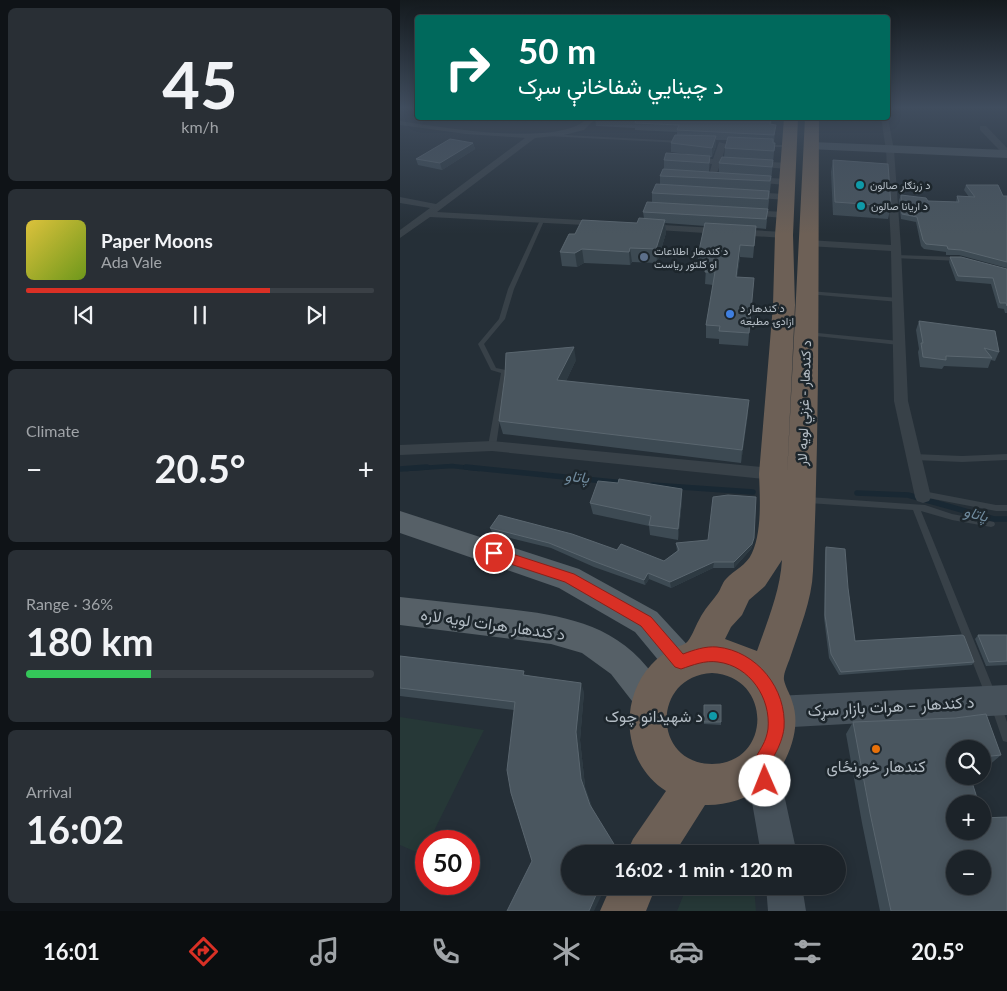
<!DOCTYPE html>
<meta charset="utf-8">
<style>
body{margin:0;font-family:Lato,Vazirmatn,sans-serif;background:#292f35;color:#f1f3f6;height:100vh;display:flex;flex-direction:column;font-size:19px;white-space:nowrap}
*{box-sizing:border-box;margin:0}
p{font-size:16px;color:#a0a4a8}
.icon{flex:none;width:28px;height:28px;fill:none;stroke:currentColor;stroke-width:2;stroke-linecap:round;stroke-linejoin:round}
.map{position:relative;flex:1;overflow:hidden}
.panel{display:flex;flex-direction:column;gap:8px;padding:8px;background:#0f1317;width:400px}
.panel>*{flex:none}
.banner{position:absolute;left:15px;top:15px;width:475px;height:105px;border-radius:5px;box-shadow:0 2px 12px #0003,0 0 0 1px #3a4046;background:#00695c;color:#fff;overflow:hidden}
.tools{position:absolute;left:546px;top:740px;display:grid;gap:10px}
.tools a{display:grid;place-items:center;width:45px;height:45px;border-radius:50%;background:#1c2329;box-shadow:0 2px 12px #0003,0 0 0 1px #3a4046;font-size:25px}
.speed{position:absolute;left:15px;top:830px;display:flex;gap:10px;font-size:25px;font-weight:700;text-align:center}
.speed>*{display:grid;place-content:center;width:65px;height:65px;border-radius:50%;background:#1c2329;box-shadow:0 2px 12px #0003,0 0 0 1px #3a4046;line-height:1}
.speed .limit{border:8px solid #d22;background:#fff;color:#111}
.pin{position:absolute;display:grid;place-items:center;width:42px;height:42px;color:#fff;margin:-21px;border:2px solid #fff;border-radius:50%;box-shadow:0 1px 5px #0007}
.me{position:absolute;width:55px;margin:-28px;rotate:359deg;stroke-linejoin:round;filter:drop-shadow(0 0 4px #0008)}
.turn{display:flex;align-items:center;gap:18px;height:105px;padding:0 20px;font-size:22px}
.turn .icon{width:65px;height:65px;stroke-width:2.5}
.turn b{display:block;font-size:35px;line-height:42px}
.big{font-size:38px;font-weight:700;line-height:1.1}
.panel .widget{flex:1;display:flex;flex-direction:column;justify-content:center;gap:8px;min-width:0;padding:0 18px;border-radius:8px;background:#292f35}
.panel .dial{align-items:center;gap:0}
.dial b{font-size:65px;line-height:1}
.song{display:flex;align-items:center;gap:15px}
.cover{width:60px;height:60px;border-radius:8px;background:linear-gradient(135deg,hsl(50 70% 55%),hsl(80 70% 35%))}
.played{height:5px;border-radius:2px;background:linear-gradient(90deg,#d93025 70%,#3a4046 70%)}
.keys{display:flex;justify-content:space-around;direction:ltr}
.heat{display:flex;justify-content:space-between;align-items:center;font-size:28px;direction:ltr}
.charge{height:8px;border-radius:4px;background:linear-gradient(90deg,#34c759 36%,#3a4046 0)}
.trip{position:absolute;left:161px;top:845px;width:285px;height:50px;border-radius:25px;background:#1c2329;box-shadow:0 2px 12px #0003,0 0 0 1px #3a4046;font-weight:700;line-height:50px;text-align:center}
.dock{display:flex;height:80px;justify-content:space-around;align-items:center;background:#0b0e10;color:#a0a4a8}
.dock .icon{width:35px;height:35px}
.dock .selected{color:#d93025}
.dock b{font-size:22px;color:#f1f3f6}
main{display:flex;flex:1;min-height:0}
.map>svg:first-child{display:block}
.green{fill:#263837}
.lines{fill:none;stroke-linecap:round;stroke-linejoin:round}
.stream-far1{stroke:#192833;stroke-width:4.5}
.stream{stroke:#192833;stroke-width:5.5}
.lane{fill:#384148;fill-rule:evenodd}
.street{fill:#384148;fill-rule:evenodd}
.secondary{fill:#46515a;fill-rule:evenodd}
.primary{fill:#566067;fill-rule:evenodd}
.highway{fill:#6d6056;fill-rule:evenodd}
.wall{fill:#3d4a53;fill-rule:evenodd}
.shaded-wall{fill:#2e3a42}
.building{fill:#4a565f;stroke:#5a666f;fill-rule:evenodd}
.route{fill:#d93025;stroke:#8d1f18}
.culture-dot{fill:#0f9aa8;stroke:#1d262c;stroke-width:2}
.service-dot{fill:#5c6f8a;stroke:#1d262c;stroke-width:2}
.shop-dot{fill:#3f7fe0;stroke:#1d262c;stroke-width:2}
.food-dot{fill:#e8710a;stroke:#1d262c;stroke-width:2}
.labels{text-anchor:middle;stroke-width:5;stroke-linejoin:round;paint-order:stroke}
.far-poi-label{font-size:11px;fill:#b3bcc4;stroke:#1d262c;text-anchor:start}
.street-label{font-size:14px;fill:#b3bcc4;stroke:#1d262c}
.water-label{font-size:15px;font-style:italic;fill:#708b9e;stroke:#1d262c}
.near-street-label{font-size:16px;fill:#b3bcc4;stroke:#1d262c}
.near-poi-label{font-size:16px;fill:#b3bcc4;stroke:#1d262c;text-anchor:end}
</style>
<main>
<section class="panel">
<div class="widget dial"><b>45</b><p>km/h</p></div>
<div class="widget">
<div class="song"><i class="cover"></i><div><b>Paper Moons</b><p>Ada Vale</p></div></div>
<div class="played"></div>
<div class="keys"><svg class="icon" aria-label="previous" viewBox="0 0 24 24"><path d="M18 5L8 12l10 7zM5 5v14"/></svg><svg class="icon" aria-label="pause" viewBox="0 0 24 24"><path d="M8 5v14M16 5v14"/></svg><svg class="icon" aria-label="next" viewBox="0 0 24 24"><path d="M6 5l10 7-10 7zM19 5v14"/></svg></div>
</div>
<div class="widget"><p>Climate</p>
<div class="heat"><a>−</a><b class="big">20.5°</b><a>+</a></div>
</div>
<div class="widget"><p>Range · 36%</p><b class="big">180 km</b><div class="charge"></div></div>
<div class="widget"><p>Arrival</p><b class="big">16:02</b></div>
</section>
<div class="map">
<svg width="607" height="911" viewBox="0 0 607 911">
<rect width="100%" height="100%" fill="#252f37"/>
<path class="green" d="M0,717L84,730L29,841H26V847L23,855L0,845Z
M287,886H354L356,911H277Z"/>
<g class="lines">
<path class="stream-far1" d="M6,469L52,466L79,469"/>
<path class="stream" d="M66,467L224,483
M0,469L27,467
M252,485L353,492
M457,493L508,495L594,519H607"/>
<path class="lane" d="M145,134L282,141L284,142L282,143L146,136L144,135Z
M365,145H389L391,146L389,147H366L364,146Z
M140,220L144,221L114,289L105,319L84,344L96,368L106,370L107,372L96,446L92,449L88,446L101,373L91,370L78,344L99,319L108,289Z
M496,255L559,257L562,259L559,261L494,258L493,257Z
M409,291L499,298L502,300L499,302L407,294V292Z
M408,332L499,341L502,343L499,345L406,335V333Z
M514,454L562,456L607,454V460L562,462L514,460L510,457Z
M523,491L596,505H607V511H596L523,497L520,496L519,494L520,492Z
M408,497L525,505L552,514L594,522L595,524L594,526L591,527L552,520L521,511L596,695L595,699L591,700L587,699L513,510L408,503L405,502L404,500L405,498Z
M596,701L600,702L607,722V742L603,741L591,706L592,702Z"/>
<path class="street" d="M188,118H196L184,130L164,135L135,138L37,212L200,221L203,222V226L30,217L0,238V230L30,208L0,203V197L36,204L125,138L66,134L0,125V121C41,127 159,148 188,118Z
M481,118H488L494,150L501,248L508,401L531,497L529,501L523,503L517,501L515,497L494,401L491,251L408,246L403,243L408,240L491,245L486,150Z
M580,126H586L607,148V155H604L580,130Z
M319,142L326,144L322,159L388,163L392,166L388,169L320,164L318,171L314,174L310,171L312,164L291,163L287,160L291,157L313,159Z
M351,177L387,179L391,182L387,185L348,182L347,180Z
M349,192L386,194L391,197L386,200L346,197V193Z
M346,210L385,212L390,215L385,218L343,215V211Z
M246,224L384,232L389,235L384,238L242,229L241,227Z
M92,441L373,468L378,470L381,474L378,478L373,480L92,451L0,455V445Z"/>
<path class="secondary" d="M412,142L607,150V158L408,149L406,146L408,143Z
M607,685V715L375,728L364,723L359,712L364,701L375,696Z
M361,746L373,750L377,762L397,854H361L345,762L349,750Z
M366,886H402L406,911H368Z"/>
<path class="primary" d="M0,511L179,569L257,612L293,651L297,662L293,673L281,678L269,673L235,632L159,588L0,533Z
M0,597C30,600 61,604 91,607C149,614 207,618 247,667C255,677 263,686 268,698L263,710L251,715L239,710L211,674L182,653L151,644L0,625Z"/>
<path class="highway" d="M384,118H398L393,235L395,305L387,477L405,118H419C418,269 420,420 413,571C412,600 399,630 390,658C388,664 383,674 384,680C385,686 390,694 392,701C400,723 393,746 382,766C368,792 334,806 305,805L274,854H226L233,839L266,791C223,764 218,701 251,665C258,657 266,652 275,648C278,646 284,645 286,643C291,639 295,627 299,620C305,608 311,603 318,593C321,589 322,583 326,579C334,570 347,565 352,553C362,532 360,497 359,474L373,305L375,235ZM382,560C380,592 367,622 357,651L325,639L331,627L342,615L349,600L365,586ZM312,673C373,676 372,764 312,764C252,764 251,676 312,673Z
M211,886H256L246,911H200Z"/>
</g>
<path class="wall" d="M195,118H372L371,124L375,132L374,142L375,143L366,229L356,228L353,258L340,257L337,277L354,278L348,346L319,344V339L306,338V325L313,285L305,284L306,268H298V255L305,226L265,223L266,233L257,263L232,262L230,265L184,263L177,267L162,266L160,252L175,234L237,223L244,218L243,212L252,202V193L260,185V176L264,169V160L300,156L271,152V143L277,135V132L235,130V128L196,126ZM316,140H327L325,148L324,157L319,163V172H309L310,157H312L316,146Z
M73,143L75,149L42,170L18,165L16,159Z
M433,160L491,206L488,219L433,215L431,172Z
M566,185L603,196H607V268L559,255H546V252L524,249L521,246L516,222L501,219L499,200L501,195L528,201L556,202L557,196L569,197L564,190Z
M550,257L607,269V313H605L604,309L598,308L591,284L556,281L549,262Z
M519,321L599,352L595,361L591,360L588,368L544,366L542,369L520,367L518,352L519,349L516,330Z
M176,360L166,381L348,413L341,463L103,434L99,421Z
M282,500L278,540L250,535L249,526L193,514L190,503Z
M90,528L217,550L264,561L277,551L276,543L353,544L351,549L334,568H313L271,588L249,579L245,585L194,567L151,548L93,534Z
M426,547L448,588L455,641L574,662L572,665L439,675L429,658L424,618L425,551Z
M578,635H607V665L586,666L575,639Z
M0,656L127,675L184,692L180,740L185,786L132,861L114,710L0,696Z
M304,705H321V725L304,724Z
M586,714L601,755L587,767H582V749H555V776H570L579,804H555V831H582V816L583,818L607,817V911H480L462,823L446,734L453,722L555,718ZM555,859H582V886H555Z"/>
<path class="shaded-wall" d="M316,136V146L312,157V148Z
M73,143L75,149L42,170L40,163Z
M265,220L266,233L257,263L256,249Z
M340,245V257L335,290L336,277Z
M230,248L232,262L230,265L229,252Z
M182,249L184,263L177,267L175,253Z
M174,347L176,360L160,394L157,380Z
M349,400L348,413L341,463L342,450Z
M282,489V500L278,540V529Z
M354,538L353,544L351,549L334,568V562Z
M314,562L313,568L271,588L270,582Z
M248,573L249,579L245,585L244,580Z
M181,683L184,692L180,740L185,786L194,812L190,805L181,779L176,732Z
M217,849L220,854H215Z
M200,886H206L194,911H189Z"/>
<path class="building" d="M195,118H371L370,124L376,125L374,135L277,130L279,125L235,123L236,120Z
M275,135L316,136L312,148L271,143Z
M328,137L373,139V143H375L374,151L325,148Z
M50,139L73,143L40,163L16,159Z
M266,153L310,156L309,163L264,160Z
M322,157L373,160L372,167L319,163Z
M433,160L488,164L491,206L435,202Z
M263,169L371,176L370,181L260,176Z
M256,184L369,191L368,199L252,193Z
M566,185H598L603,196H607V262L561,250L548,249L547,246L526,244L523,240L517,217L502,214L501,195L526,198L528,201L559,202L557,196L575,197Z
M247,202L368,209L366,219L243,212Z
M239,218L265,220L256,249L230,248L229,252L182,249L175,253L160,252L169,234H175L182,220L237,223Z
M305,223L356,226L354,246L340,245L336,277L354,278L349,333L319,331L320,326L306,325L315,272H305L308,256L298,255Z
M550,257H561L607,269V306L606,303H600L593,278L558,276Z
M519,321L595,331L599,352L584,348L592,358L546,356V360L523,357L521,343H523Z
M174,347L157,380L349,400L342,450L99,421L105,375L106,353Z
M219,479L282,489L278,529L249,525L251,516L190,503L198,481L218,483Z
M328,495L356,497L354,538L352,544L334,562H314L270,582L248,573L244,580L193,561L149,543L90,528L99,515L172,534L217,550L221,544L264,561L279,550L276,543L308,540L313,497Z
M426,547L445,549L448,588L455,641L562,635L564,636L574,662L441,672L431,654L425,615Z
M578,635H607V661L589,662Z
M0,656L124,671L123,675L181,683L176,732L181,779L190,805L217,849L215,854H170V886H200L189,911H107L132,861L111,793L107,770L115,702L0,688Z
M304,705H321V722H304Z
M586,714L601,755L582,757V749H555V776H570L579,804H555V831H582V816L583,818L607,817V911H491L470,813L453,722L555,718ZM555,859H582V886H555Z"/>
<linearGradient id="sky" x2="0" y2="1"><stop stop-color="#141a1e"/><stop offset="0.46" stop-color="#404d5e"/><stop offset="1" stop-color="#404d5e" stop-opacity="0"/></linearGradient>
<rect width="607" height="234" fill="url(#sky)"/>
<path class="route" d="M94,548L174,574L251,617L283,654C294,650 305,646 317,647C357,651 387,689 384,728C383,737 379,747 375,754C374,757 370,761 370,764C369,773 374,778 371,787L365,789L359,787C345,754 364,756 368,729C371,698 350,666 318,662C305,660 293,665 281,669L275,667L241,626L165,582L89,557L87,553L89,549Z"/>
<g class="culture-dot">
<circle cx="460" cy="185" r="5"/>
<circle cx="461" cy="206" r="5"/>
<circle cx="313" cy="716" r="5"/>
</g>
<circle class="service-dot" cx="244" cy="257" r="5"/>
<circle class="shop-dot" cx="330" cy="314" r="5"/>
<circle class="food-dot" cx="476" cy="749" r="5"/>
<g class="labels">
<g class="far-poi-label">
<text x="470" y="189">د زرنګار صالون</text>
<text x="471" y="210">د اریانا صالون</text>
<text x="254" y="255">د کندهار اطلاعات<tspan x="254" dy="13">او کلتور رياست</tspan></text>
<text x="340" y="312">د کندهار د<tspan x="340" dy="13">ازادۍ مطبعه</tspan></text>
</g>
<g class="street-label">
<text transform="translate(404 403) rotate(-88)" y="5">د کندهار - غزني لويه لار</text>
</g>
<g class="water-label">
<text transform="translate(177 477) rotate(5)" y="5">پاتاو</text>
<text transform="translate(576 514) rotate(15)" y="5">پاتاو</text>
</g>
<g class="near-street-label">
<text transform="translate(93 624) rotate(8)" y="6">د کندهار هرات لویه لاره</text>
<text transform="translate(491 706) rotate(-3)" y="6">د کندهار – هرات بازار سړک</text>
</g>
<g class="near-poi-label">
<text x="303" y="722">د شهيدانو چوک</text>
<text x="476" y="772" text-anchor="middle">کندهار خوړنځای</text>
</g>
</g>
</svg>
<div class="tools">
<a><svg class="icon" aria-label="search" viewBox="0 0 24 24"><circle cx="10" cy="10" r="6"/><path d="M15 15l6 6"/></svg></a>
<a>+</a>
<a>−</a>
</div>
<div class="speed"><div class="limit">50</div></div>
<div class="pin" style="left:94px;top:553px;background:#d93025"><svg class="icon" aria-label="arrive" viewBox="0 0 24 24"><path d="M6 21V4h12l-3 4 3 4H6"/></svg></div>
<svg class="me" style="left:365px;top:781px" viewBox="-20 -20 40 40"><circle r="19" fill="#fff"/><path d="M0-13L10 11 0 6-10 11z" fill="#d93025"/></svg>
<div class="trip">16:02 · 1 min · 120 m</div>
<div class="banner">
<div class="turn"><svg class="icon" aria-label="right" viewBox="0 0 24 24"><path d="M7 20v-9h11M14 6l5 5-5 5"/></svg><div><b>50 m</b>د چينايي شفاخانې سړک</div></div>
</div>
</div>
</main>
<nav class="dock">
<b>16:01</b>
<svg class="icon selected" aria-label="directions" viewBox="0 0 24 24"><path d="M12 3l9 9-9 9-9-9zM9 14v-3h6M13 9l2 2-2 2"/></svg>
<svg class="icon" aria-label="music" viewBox="0 0 24 24"><path d="M9 18V5l10-2v13"/><circle cx="6" cy="18" r="3"/><circle cx="16" cy="16" r="3"/></svg>
<svg class="icon" aria-label="phone" viewBox="0 0 24 24"><path d="M5 4h4l2 5-3 2q2 4 5 5l2-3 5 2v4C11 20 4 13 5 4z"/></svg>
<svg class="icon" aria-label="climate" viewBox="0 0 24 24"><path d="M12 3v18M4 7l16 10M4 17L20 7"/></svg>
<svg class="icon" aria-label="car" viewBox="0 0 24 24"><path d="M5 17H2v-5l4-1 3-4h7l3 4 3 1v5h-3M9 17h6M6 11h13"/><circle cx="7" cy="17" r="2"/><circle cx="17" cy="17" r="2"/></svg>
<svg class="icon" aria-label="filters" viewBox="0 0 24 24"><path d="M4 7h16M4 17h16"/><circle cx="9" cy="7" r="2"/><circle cx="15" cy="17" r="2"/></svg>
<b>20.5°</b>
</nav>
